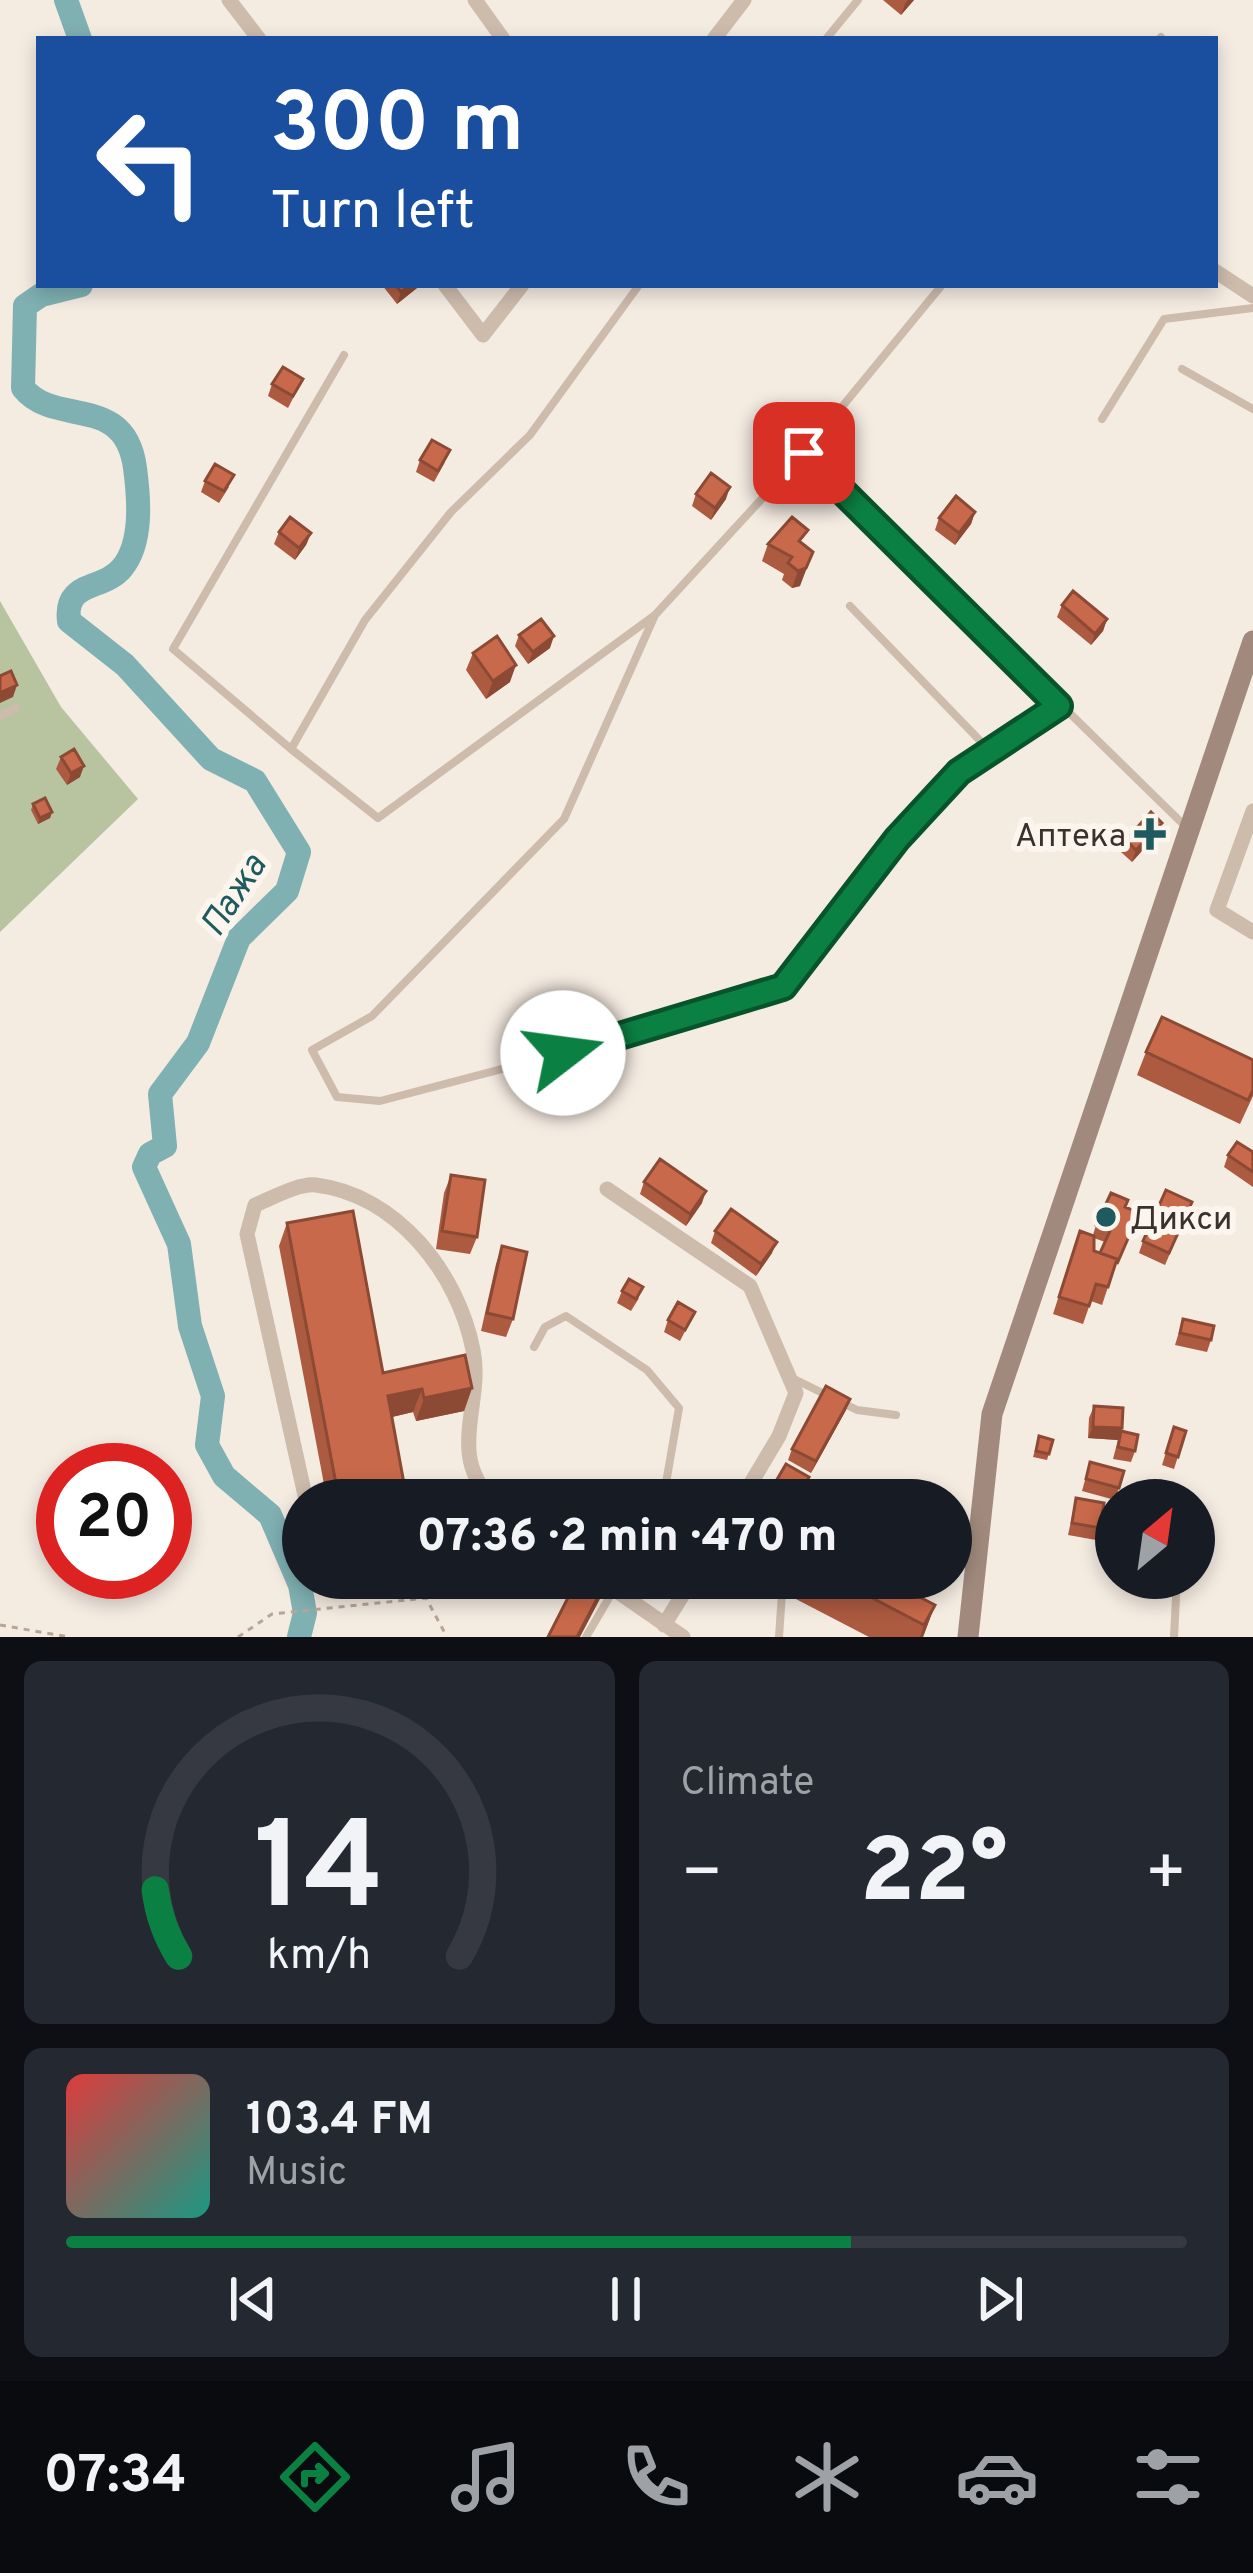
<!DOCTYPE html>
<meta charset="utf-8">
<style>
body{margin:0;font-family:Overpass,sans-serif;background:#242831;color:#f1f3f6;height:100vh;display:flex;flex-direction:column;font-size:45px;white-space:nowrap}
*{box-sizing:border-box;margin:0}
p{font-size:39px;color:#9ea1a6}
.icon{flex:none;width:66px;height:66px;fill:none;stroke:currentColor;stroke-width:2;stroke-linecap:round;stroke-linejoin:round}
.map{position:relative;height:1637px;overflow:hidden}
.side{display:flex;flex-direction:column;gap:24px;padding:24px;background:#0d0f14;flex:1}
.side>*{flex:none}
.hud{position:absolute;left:36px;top:36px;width:1182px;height:252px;border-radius:0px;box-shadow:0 6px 18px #0003;background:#1a4fa0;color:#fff;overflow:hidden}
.needle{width:78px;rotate:29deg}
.controls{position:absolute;left:1095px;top:1479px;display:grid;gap:24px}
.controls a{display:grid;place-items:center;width:120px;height:120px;border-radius:50%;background:#171b24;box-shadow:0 6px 18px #0003;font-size:60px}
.speed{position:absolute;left:36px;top:1443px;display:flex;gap:24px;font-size:60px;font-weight:700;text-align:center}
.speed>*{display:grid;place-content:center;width:156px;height:156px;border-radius:50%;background:#171b24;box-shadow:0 6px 18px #0003;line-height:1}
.speed .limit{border:18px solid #d22;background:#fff;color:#111}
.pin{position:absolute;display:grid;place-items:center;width:102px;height:102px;color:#fff;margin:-51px;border-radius:24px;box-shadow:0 6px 18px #0006}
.me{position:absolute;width:132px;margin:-66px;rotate:75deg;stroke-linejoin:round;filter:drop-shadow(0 0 9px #0008)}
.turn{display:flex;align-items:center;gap:42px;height:252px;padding:0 36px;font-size:54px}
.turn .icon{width:156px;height:156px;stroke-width:2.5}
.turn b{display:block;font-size:84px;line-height:102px}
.big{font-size:90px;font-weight:800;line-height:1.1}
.side .card{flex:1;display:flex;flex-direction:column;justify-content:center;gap:18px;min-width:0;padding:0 42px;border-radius:18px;background:#242831}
.side .dial{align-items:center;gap:0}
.dial svg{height:312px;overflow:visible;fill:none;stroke:#363941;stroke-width:7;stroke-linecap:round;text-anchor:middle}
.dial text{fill:#f1f3f6;stroke:none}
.song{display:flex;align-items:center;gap:36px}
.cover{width:144px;height:144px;border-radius:18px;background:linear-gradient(135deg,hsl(0 70% 55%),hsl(170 70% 35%))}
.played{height:12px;border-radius:6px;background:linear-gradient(90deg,#0b8043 70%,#363941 70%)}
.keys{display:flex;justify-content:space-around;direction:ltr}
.heat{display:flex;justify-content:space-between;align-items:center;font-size:66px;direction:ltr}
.side .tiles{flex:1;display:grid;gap:24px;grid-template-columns:1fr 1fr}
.card:last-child{grid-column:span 2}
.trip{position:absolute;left:282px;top:1479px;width:690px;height:120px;border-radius:60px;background:#171b24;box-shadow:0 6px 18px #0003;font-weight:800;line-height:120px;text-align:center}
.tab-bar{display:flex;height:192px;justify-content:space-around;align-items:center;background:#090b0e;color:#9ea1a6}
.tab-bar .icon{width:84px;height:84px}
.tab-bar .on{color:#0b8043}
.tab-bar b{font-size:54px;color:#f1f3f6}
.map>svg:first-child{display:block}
.green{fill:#b8c4a0}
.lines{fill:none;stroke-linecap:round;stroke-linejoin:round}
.river{stroke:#7fb0b2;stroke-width:24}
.path{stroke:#b9a596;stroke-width:3;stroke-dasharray:6 6;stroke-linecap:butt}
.service{stroke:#cdbbac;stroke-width:8}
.minor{stroke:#cdbbac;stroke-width:15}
.secondary{stroke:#a18a7d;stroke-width:21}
.wall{fill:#ac5a40;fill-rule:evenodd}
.shaded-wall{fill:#8c4a34}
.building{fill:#c8694b;stroke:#8c4a34;stroke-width:3}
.route-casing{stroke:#07532c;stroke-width:30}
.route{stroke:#0b8043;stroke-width:21}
.poi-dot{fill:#1f5a5e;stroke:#fbf5ee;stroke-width:4.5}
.labels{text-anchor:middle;stroke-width:12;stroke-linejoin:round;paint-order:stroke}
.poi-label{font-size:33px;fill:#3b302b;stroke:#fbf5ee;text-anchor:end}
.water-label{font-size:36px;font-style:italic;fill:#1f5a5e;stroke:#fbf5ee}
</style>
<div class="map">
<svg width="1253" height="1637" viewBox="0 0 1253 1637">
<rect width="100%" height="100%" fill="#f4ebe1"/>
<path class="green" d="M0,601L61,707L138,799L0,932Z"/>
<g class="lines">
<path class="river" d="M66,0L80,39
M81,285L41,295L25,306L23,388C55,428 125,392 135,468C139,498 143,543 122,568C103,591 64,580 69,621L125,665L211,759L255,781L299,852L287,891L239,938L198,1043L160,1094L165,1146L150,1154L144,1167L179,1244L190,1326L213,1396L207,1445L224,1476L270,1515L300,1585L305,1613L299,1637"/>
<path class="path" d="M0,1625L69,1637
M238,1637L272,1614L426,1598L447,1637"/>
<path class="service" d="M826,39L858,0
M1159,39L1161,37
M344,355L173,649L291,749L365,620L451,512L530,435L639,285
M1182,369L1253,409
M1102,419L1164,319L1253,308
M804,453L1188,829
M850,606L989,750
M655,615L564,819L372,1016L312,1050L337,1097L380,1101L655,1029L783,987L897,839L959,771L1059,706
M0,716L16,708
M291,749L378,818L655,615L804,453L942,285
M534,1347L545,1327L566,1316L647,1370L679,1408L666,1483L671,1500
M790,1377L857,1410L896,1415
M586,1637L613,1591
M779,1637L783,1578
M1174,1637L1177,1578"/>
<path class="minor" d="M229,0L259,39
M475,0L503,39
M714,39L744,0
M1215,271L1253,296
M445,285L483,335L522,285
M1253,811L1217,910L1253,932
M607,1189L750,1286L796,1393L779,1436L741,1500
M306,1500L247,1234L255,1205C272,1198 299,1183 316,1185C397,1195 458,1273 473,1350C484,1404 446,1453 492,1500
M598,1578L683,1637
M664,1625L693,1578"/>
<path class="secondary" d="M968,1637L992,1414L1253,641"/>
</g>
<path class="wall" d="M883,0H914L901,15Z
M382,285H418L417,288L397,304Z
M303,379L288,408L268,396L272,384Z
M420,460L445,462L434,482L416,472Z
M205,481L229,487L219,503L201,492Z
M696,494L726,499L711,520L692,506Z
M975,512L971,524L955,545L935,530L939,518Z
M279,532L311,533L306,545L295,560L274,544Z
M803,543L800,586L792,588L782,580L784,574L762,561L768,544Z
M1062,605L1107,619L1103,631L1091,645L1057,617Z
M519,635L550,648L528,664L515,646Z
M473,653L510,682L486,699L466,670Z
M61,757L80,777L67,785L56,769Z
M33,804L52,812L50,818L38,824L31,810Z
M1162,823L1157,834L1132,862L1121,852L1126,840Z
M1146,1052L1253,1060V1096L1240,1124L1137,1075Z
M1253,1152V1187L1224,1167L1228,1155Z
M451,1175L477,1237L470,1254L436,1249L444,1193Z
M644,1182L702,1203L686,1226L640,1194Z
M1192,1202L1165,1265L1139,1253L1143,1241Z
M1125,1207L1112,1275L1102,1305L1091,1301L1083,1324L1053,1314L1080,1231L1093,1235L1096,1225ZM1094,1238L1105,1242L1100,1253L1094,1251Z
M287,1223L383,1373L472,1388L464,1411L416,1421L413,1412L392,1417L407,1500H327L279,1246Z
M715,1231L772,1253L756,1276L711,1243Z
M502,1246L513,1319L506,1337L481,1331L496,1264Z
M622,1291L639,1298L631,1311L617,1303Z
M695,1312L680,1341L664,1332L668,1320Z
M1183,1319L1211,1340L1207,1352L1175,1345Z
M850,1399L846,1410L811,1473L788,1460L792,1449Z
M1094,1406L1122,1428L1121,1431L1135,1451L1131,1462L1113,1459L1118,1440L1088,1438L1089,1418Z
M1174,1427L1186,1431L1174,1469L1162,1465Z
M1039,1436L1053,1440L1047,1460L1033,1457Z
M1090,1462L1119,1488L1115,1500L1082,1491Z
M1076,1498L1100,1528L1096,1540L1068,1535Z
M654,1578H679L670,1594L652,1584Z
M799,1578H883L935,1605L923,1637H869L792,1597Z"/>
<path class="shaded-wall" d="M908,0H914L901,15L905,4Z
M410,285H418L417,288L397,304L401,292Z
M730,487L726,499L711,520L715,508Z
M975,512L971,524L955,545L959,533Z
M311,533L306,545L295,560L299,548Z
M813,552L800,586L792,588L798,571Z
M1107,619L1103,631L1091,645L1095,634Z
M554,636L550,648L528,664L533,652Z
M516,665L510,682L486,699L493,681Z
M17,685L13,697L0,703V693Z
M84,766L80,777L67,785L71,773Z
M52,812L50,818L38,824L40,818Z
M1162,823L1157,834L1132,862L1136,850Z
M706,1191L702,1203L686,1226L690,1214Z
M777,1242L772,1253L756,1276L761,1264Z
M472,1388L464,1411L416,1421L424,1398Z
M422,1389L413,1412L379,1420L388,1396Z
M850,1399L846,1410L811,1473L816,1461Z
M1093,1427L1122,1428L1118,1440L1088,1438Z
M608,1578L602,1595L580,1637H577Z
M935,1605L923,1637H920L924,1625Z"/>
<path class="building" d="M396,285H410L401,292Z
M283,367L303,379L293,396L272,384Z
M432,440L450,450L438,471L420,460Z
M215,464L234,475L224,491L205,481Z
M711,473L730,487L715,508L696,494Z
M956,496L975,512L959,533L939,518Z
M290,517L311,533L299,548L279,532Z
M792,517L808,530L799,541L813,552L806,568L798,571L788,563L792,557L768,544Z
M1073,591L1107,619L1095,634L1062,605Z
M541,619L554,636L533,652L519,635Z
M497,636L516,665L493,681L473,653Z
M11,671L17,685L0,693V676Z
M74,749L84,766L71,773L61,757Z
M45,798L52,812L40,818L33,804Z
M1151,812L1162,823L1136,850L1126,840Z
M1162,1017L1253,1060V1090L1248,1100L1146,1052Z
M1237,1142L1253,1152V1172L1228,1155Z
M660,1159L706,1191L690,1214L644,1182Z
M451,1175L485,1180L477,1237L442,1231Z
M1166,1190L1192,1202L1169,1253L1143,1241Z
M1111,1193L1128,1200L1125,1207L1139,1213L1117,1264V1259L1100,1253L1110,1231L1096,1225Z
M731,1209L777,1242L761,1264L715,1231Z
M353,1211L383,1373L465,1355L472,1388L424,1398L422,1389L388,1396L407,1500H339L287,1223Z
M1080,1231L1094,1236V1251L1117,1259L1108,1287L1096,1284L1089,1306L1059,1297Z
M502,1246L527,1252L513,1319L487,1313Z
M629,1279L643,1287L636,1299L622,1291Z
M678,1302L695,1312L685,1330L668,1320Z
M1183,1319L1214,1326L1211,1340L1180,1333Z
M826,1386L850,1399L816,1461L792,1449Z
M1094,1406L1123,1408L1122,1428L1093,1427Z
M1174,1427L1186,1431L1178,1457L1166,1453Z
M1121,1431L1138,1435L1135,1451L1118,1447Z
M1039,1436L1053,1440L1049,1454L1036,1451Z
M1090,1462L1124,1471L1119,1488L1086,1479Z
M786,1464L809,1477L796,1500H765Z
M1076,1498L1104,1503L1100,1528L1072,1523Z
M578,1578H608L577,1637H548Z
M834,1578H883L935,1605L924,1625Z"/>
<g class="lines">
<defs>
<path id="route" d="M563,1053L783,987L897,839L959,772L1059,706L804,453"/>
</defs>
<use href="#route" class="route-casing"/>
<use href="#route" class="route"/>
</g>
<g class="poi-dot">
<path d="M1144 816h12v12h12v12h-12v12h-12v-12h-12v-12h12z"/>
<circle cx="1106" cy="1217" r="12"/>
</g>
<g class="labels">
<g class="poi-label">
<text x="1126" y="846">Аптека</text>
<text x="1130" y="1229" text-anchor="start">Дикси</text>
</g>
<g class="water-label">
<text transform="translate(232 894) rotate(-57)" y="13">Пажа</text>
</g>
</g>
</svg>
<div class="controls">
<a><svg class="needle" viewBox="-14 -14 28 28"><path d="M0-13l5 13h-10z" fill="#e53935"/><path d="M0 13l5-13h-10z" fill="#9ea1a6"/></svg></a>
</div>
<div class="speed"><div class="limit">20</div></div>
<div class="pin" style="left:804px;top:453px;background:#d93025"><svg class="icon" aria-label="arrive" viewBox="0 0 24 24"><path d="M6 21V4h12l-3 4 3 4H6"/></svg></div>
<svg class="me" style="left:563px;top:1053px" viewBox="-20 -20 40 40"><circle r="19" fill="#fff"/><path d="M0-13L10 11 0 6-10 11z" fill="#0b8043"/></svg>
<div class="trip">07:36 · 2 min · 470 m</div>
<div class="hud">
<div class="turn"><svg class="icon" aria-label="left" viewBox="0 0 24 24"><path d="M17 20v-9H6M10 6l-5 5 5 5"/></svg><div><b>300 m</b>Turn left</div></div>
</div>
</div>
<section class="side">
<div class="tiles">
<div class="card dial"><svg viewBox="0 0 100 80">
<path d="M14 69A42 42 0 1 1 86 69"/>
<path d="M14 69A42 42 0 0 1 8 52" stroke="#0b8043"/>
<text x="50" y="56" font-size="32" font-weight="700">14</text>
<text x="50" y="72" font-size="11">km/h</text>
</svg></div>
<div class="card"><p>Climate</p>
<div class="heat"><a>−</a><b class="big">22°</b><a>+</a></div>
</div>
<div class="card">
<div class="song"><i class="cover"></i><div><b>103.4 FM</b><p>Music</p></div></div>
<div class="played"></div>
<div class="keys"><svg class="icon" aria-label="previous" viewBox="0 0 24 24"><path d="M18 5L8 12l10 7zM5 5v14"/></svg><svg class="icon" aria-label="pause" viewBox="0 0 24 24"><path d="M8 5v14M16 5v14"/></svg><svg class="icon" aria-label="next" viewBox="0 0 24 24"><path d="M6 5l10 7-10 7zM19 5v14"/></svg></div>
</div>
</div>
</section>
<nav class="tab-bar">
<b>07:34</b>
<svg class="icon on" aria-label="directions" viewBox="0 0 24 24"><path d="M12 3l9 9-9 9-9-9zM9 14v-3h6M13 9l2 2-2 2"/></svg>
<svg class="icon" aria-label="music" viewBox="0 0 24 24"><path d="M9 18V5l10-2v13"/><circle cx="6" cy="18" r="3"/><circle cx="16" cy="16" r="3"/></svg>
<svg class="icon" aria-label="phone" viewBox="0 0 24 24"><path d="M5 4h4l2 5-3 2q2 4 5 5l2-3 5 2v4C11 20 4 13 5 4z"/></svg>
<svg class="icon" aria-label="climate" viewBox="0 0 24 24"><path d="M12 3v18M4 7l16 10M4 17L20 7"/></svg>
<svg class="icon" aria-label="car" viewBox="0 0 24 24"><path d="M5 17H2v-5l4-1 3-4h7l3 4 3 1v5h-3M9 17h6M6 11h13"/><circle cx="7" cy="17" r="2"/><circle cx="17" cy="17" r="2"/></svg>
<svg class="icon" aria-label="filters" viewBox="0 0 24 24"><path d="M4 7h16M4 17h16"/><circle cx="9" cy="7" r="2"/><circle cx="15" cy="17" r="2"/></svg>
</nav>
